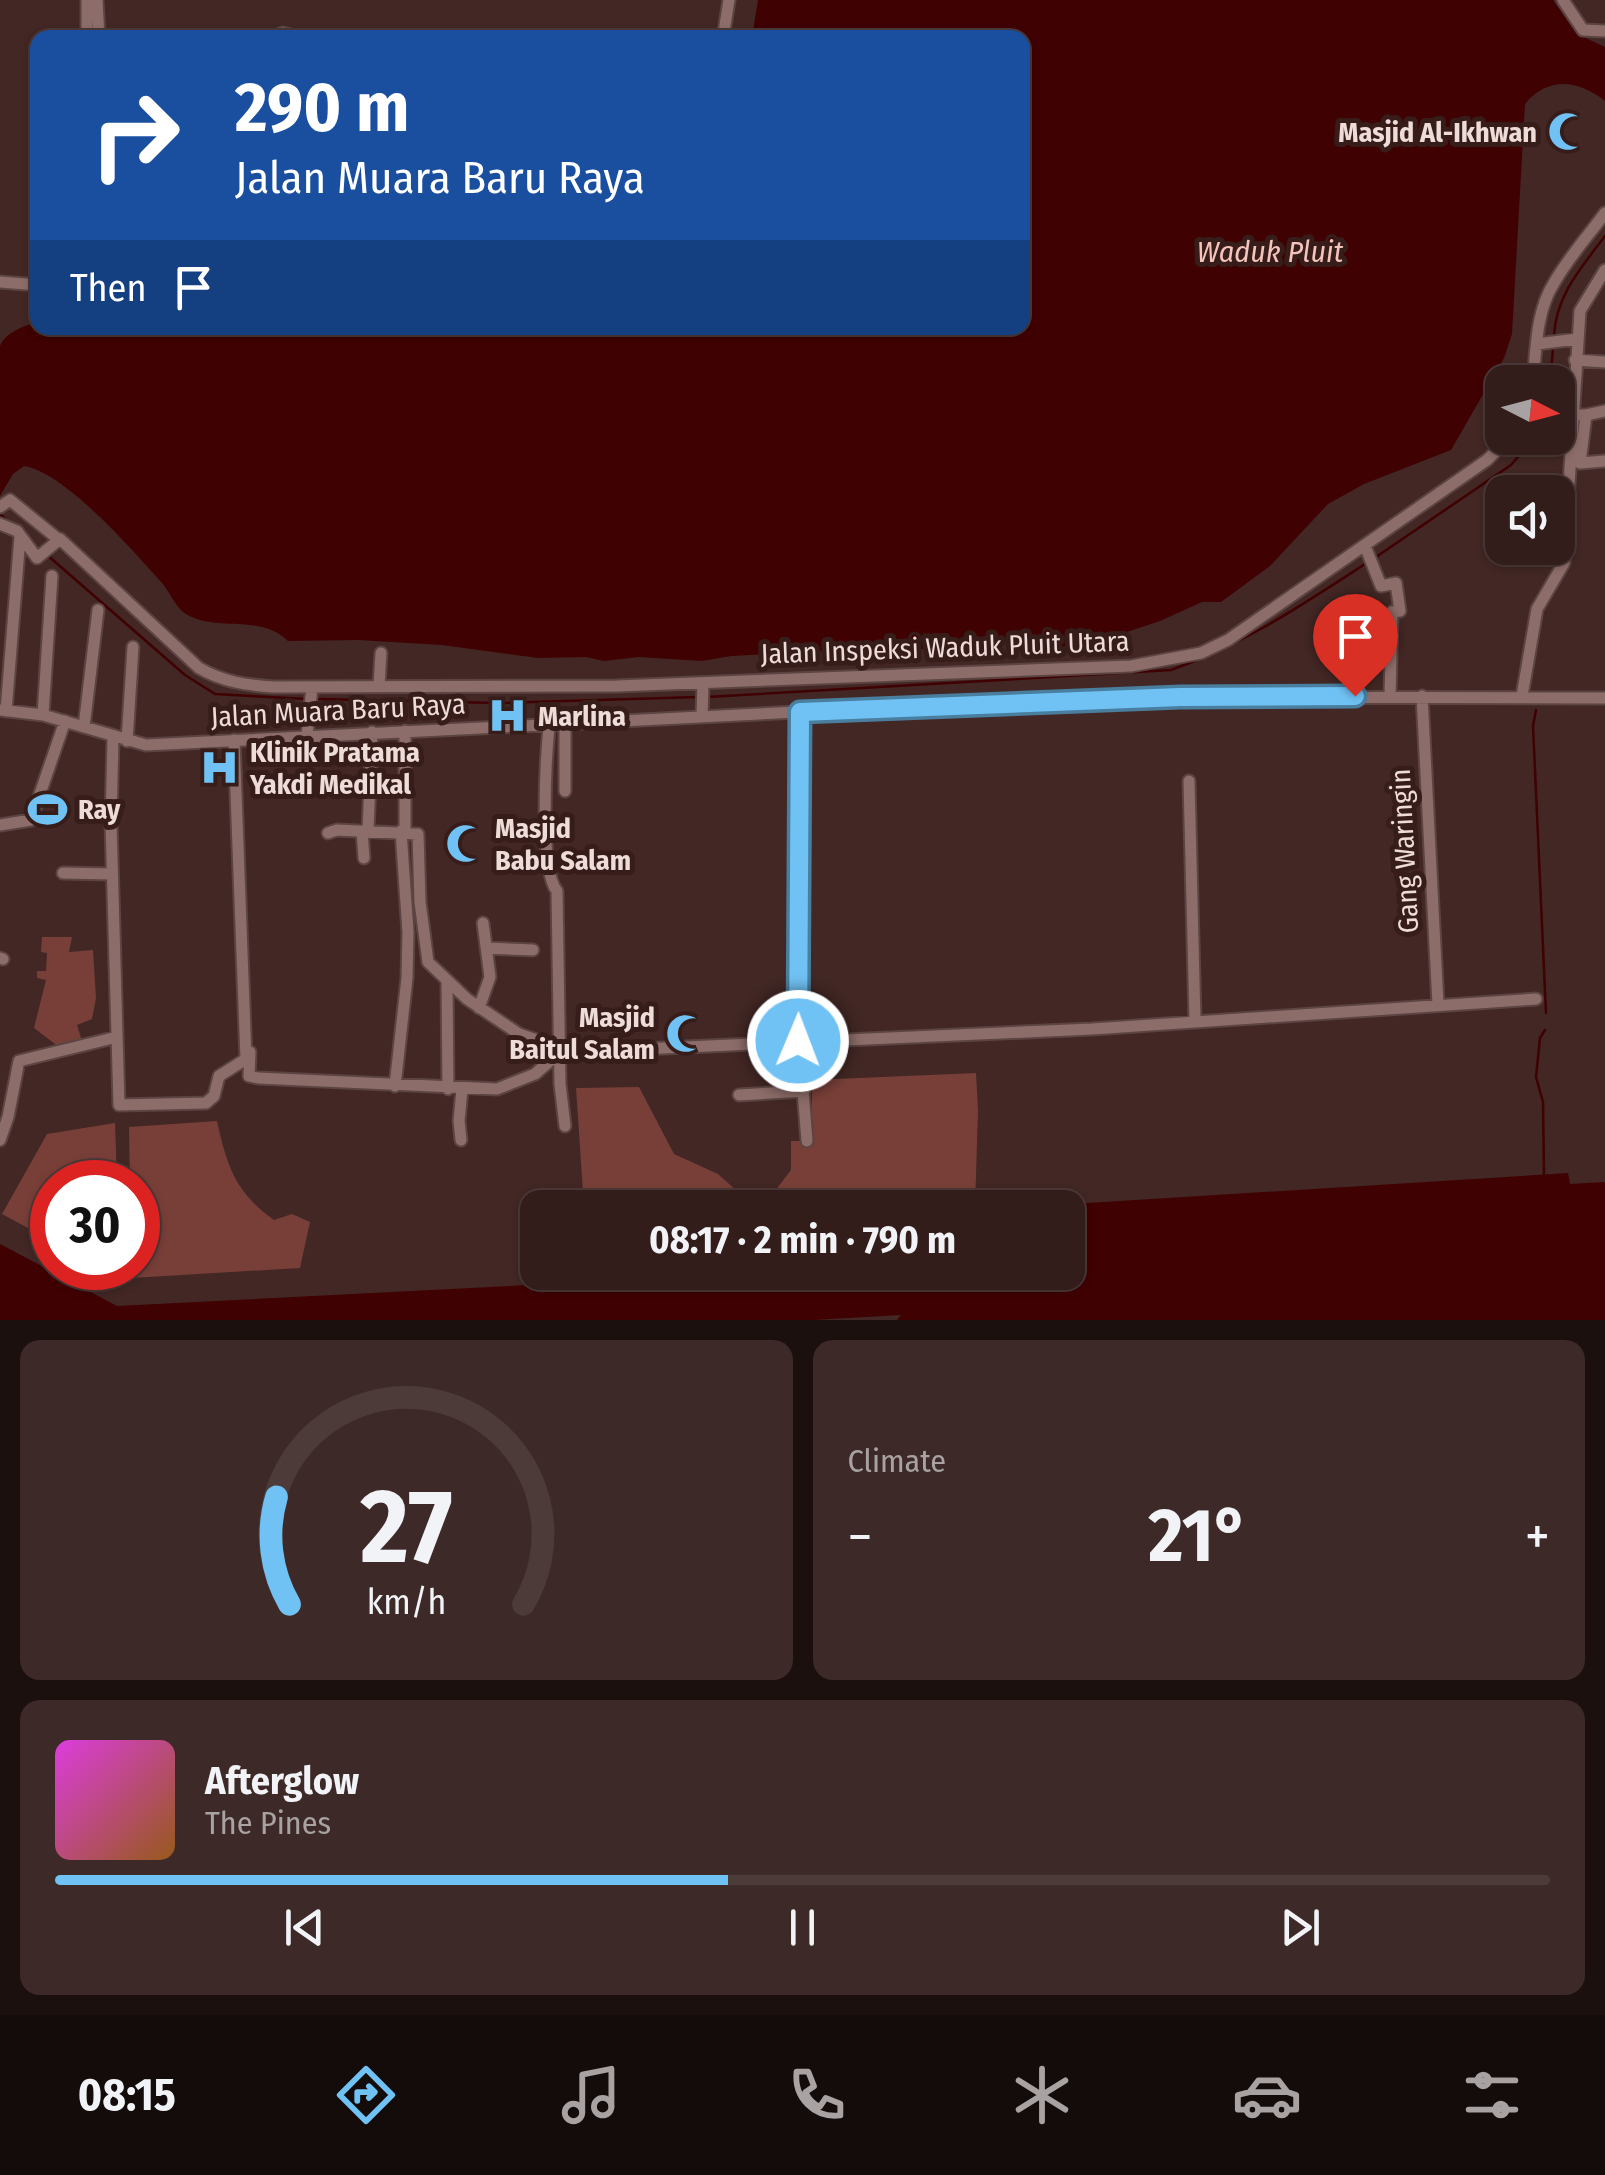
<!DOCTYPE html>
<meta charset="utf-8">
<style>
body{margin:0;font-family:"Fira Sans Condensed",sans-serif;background:#3d2a28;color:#f1f3f6;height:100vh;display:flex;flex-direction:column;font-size:38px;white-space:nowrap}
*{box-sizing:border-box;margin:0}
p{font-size:32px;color:#a8a2a3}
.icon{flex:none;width:55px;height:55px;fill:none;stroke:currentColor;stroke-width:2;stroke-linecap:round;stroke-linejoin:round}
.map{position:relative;height:1320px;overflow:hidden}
.drawer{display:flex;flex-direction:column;gap:20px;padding:20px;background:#1c100f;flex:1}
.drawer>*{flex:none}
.banner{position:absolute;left:30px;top:30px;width:1000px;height:305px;border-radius:20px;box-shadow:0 2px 8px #0004,0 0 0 2px #4d3b3a;background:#1a4fa0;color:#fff;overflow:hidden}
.needle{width:65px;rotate:96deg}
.fabs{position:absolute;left:1485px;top:365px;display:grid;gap:20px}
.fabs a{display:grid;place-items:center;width:90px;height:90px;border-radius:20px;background:#321d1b;box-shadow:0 2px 8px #0004,0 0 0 2px #4d3b3a;font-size:50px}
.speed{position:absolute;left:30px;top:1160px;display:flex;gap:20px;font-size:50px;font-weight:700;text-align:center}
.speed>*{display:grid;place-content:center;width:130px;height:130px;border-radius:50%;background:#321d1b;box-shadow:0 2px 8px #0004,0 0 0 2px #4d3b3a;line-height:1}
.speed .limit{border:15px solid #d22;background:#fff;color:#111}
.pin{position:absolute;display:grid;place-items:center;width:85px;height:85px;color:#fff;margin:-102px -42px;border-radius:50% 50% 50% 0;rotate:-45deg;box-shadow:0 0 10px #0007}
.pin .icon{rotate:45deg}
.me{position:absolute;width:110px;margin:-55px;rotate:1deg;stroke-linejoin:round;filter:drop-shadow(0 0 8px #0008)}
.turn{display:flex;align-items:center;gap:35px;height:210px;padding:0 40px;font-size:45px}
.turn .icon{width:130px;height:130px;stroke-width:2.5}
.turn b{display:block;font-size:70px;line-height:85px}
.then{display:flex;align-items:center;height:95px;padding:0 40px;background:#0003;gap:20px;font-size:38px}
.big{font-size:75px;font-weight:700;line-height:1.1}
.drawer .tile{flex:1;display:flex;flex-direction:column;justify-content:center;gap:15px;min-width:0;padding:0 35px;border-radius:20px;background:#3d2a28}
.drawer .dial{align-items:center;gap:0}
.dial svg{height:260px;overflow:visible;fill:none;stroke:#4d3b3a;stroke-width:7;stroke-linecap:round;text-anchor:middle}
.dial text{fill:#f1f3f6;stroke:none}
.song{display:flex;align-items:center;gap:30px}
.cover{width:120px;height:120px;border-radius:15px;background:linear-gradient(135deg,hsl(300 70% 55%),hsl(30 70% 35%))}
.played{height:10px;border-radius:5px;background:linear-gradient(90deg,#70c2f4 45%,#4d3b3a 45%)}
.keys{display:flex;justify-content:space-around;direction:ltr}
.heat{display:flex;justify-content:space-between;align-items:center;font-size:55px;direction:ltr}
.drawer .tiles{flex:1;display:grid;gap:20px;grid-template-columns:1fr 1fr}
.tile:last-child{grid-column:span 2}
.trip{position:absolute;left:520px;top:1190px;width:565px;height:100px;border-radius:20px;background:#321d1b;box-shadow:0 2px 8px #0004,0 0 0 2px #4d3b3a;font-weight:700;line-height:100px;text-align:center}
.tabs{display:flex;height:160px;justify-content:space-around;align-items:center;background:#140c0b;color:#a8a2a3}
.tabs .icon{width:70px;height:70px}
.tabs .selected{color:#70c2f4}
.tabs b{font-size:45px;color:#f1f3f6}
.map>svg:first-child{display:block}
.green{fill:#783f38}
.water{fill:#400102}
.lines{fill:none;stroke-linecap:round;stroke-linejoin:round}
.stream{stroke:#400102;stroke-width:2.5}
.minor-casing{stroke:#5b4442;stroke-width:15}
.minor{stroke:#8d6d69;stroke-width:11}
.route-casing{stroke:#497e9f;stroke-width:25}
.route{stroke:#70c2f4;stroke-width:18}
.labels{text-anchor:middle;stroke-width:10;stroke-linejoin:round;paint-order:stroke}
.poi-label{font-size:28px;font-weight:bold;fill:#eedcd9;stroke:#371d1a;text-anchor:start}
.street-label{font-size:28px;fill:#eedcd9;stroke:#371d1a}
.water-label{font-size:30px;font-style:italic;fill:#f5c3bc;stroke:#371d1a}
</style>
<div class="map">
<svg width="1605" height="1320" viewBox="0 0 1605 1320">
<rect width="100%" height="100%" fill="#422724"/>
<path class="green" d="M42,937H72L69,952L93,950L96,998L92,1019L77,1025L82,1041L59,1047L34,1028L46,980L37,978V971H46L47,953L41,952Z
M976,1073L978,1111L975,1207L762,1208L791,1170V1141H812V1080Z
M639,1087L674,1154L718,1174L755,1207H584L576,1088Z
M217,1121C227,1166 235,1192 274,1220L292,1214L310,1222L300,1268L132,1278V1268H138V1182H130L129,1127Z
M115,1123L117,1182H52V1241L2,1214L47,1134Z"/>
<path class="water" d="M758,0H1553L1577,34L1605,47V101C1578,80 1548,76 1525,104L1512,334L1504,358L1451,450L1364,484L1328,504L1270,566L1221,602H1202L1160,621L1109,638L1085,639L1060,648L1013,640L979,644L967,650L877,648L731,656L702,661L639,657L604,661L586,657L538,658L442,645L358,640L288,641C260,613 218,633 186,614C177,609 170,593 163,584C134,552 65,472 24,466L13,474L0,496V346C5,333 24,325 37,323L38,328H109L130,331L146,328H1022V38L752,37Z
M1568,1173L1570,1184L1605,1182V1320H897L901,1315L813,1320H0V1244L117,1306L588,1282V1272H1068V1208L1024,1207Z"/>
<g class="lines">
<path class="stream" d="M1554,336C1556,295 1581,268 1605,236
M1550,382L1553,349
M0,514L10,523
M46,554L185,675L215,694L306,699
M1376,557L1511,465L1534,438
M707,697L1171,670C1243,645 1302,605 1365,564
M317,699L498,703L698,697
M1536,710L1533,726L1546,1013
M1544,1174L1543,1102L1536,1077L1540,1038L1545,1030"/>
<defs>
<path id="minor" d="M87,0V38
M97,0L99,38
M1563,0L1583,30L1605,31
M271,38L283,33L302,38
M723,38L729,0
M0,282L38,285
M1537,344L1577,339
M1575,360L1605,362
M1533,382C1536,350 1536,311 1554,283C1568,258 1588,236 1605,213
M1571,414L1586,415L1580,463L1605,461
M1586,415L1605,411
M0,507L10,500L58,539
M0,524L17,531L37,558L60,539L199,668C223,682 246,685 273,687L617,686L1131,666L1201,653L1228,640L1487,460L1509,438
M1365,546L1381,586L1396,583L1400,611L1392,612L1390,696
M379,686L381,653
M1422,696L1438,1004
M1522,696L1537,609L1564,563L1580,311L1605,270
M0,710L43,715L146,745L935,705L1180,697L1605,698
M6,711L20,537
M800,712L799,1041L807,1141
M43,715L52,576
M702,716L703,683
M565,726V791
M84,727L98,610
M549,727C546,757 539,870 557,891L560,1084L565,1126
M307,736L312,687
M113,738L111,823L119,1105L206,1103L214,1096L219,1076L246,1059L234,740
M127,741L133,647
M1189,781L1195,1021
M0,825L31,820L65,721
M362,831L364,858
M368,831L372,732
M405,831V731
M328,833L337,830L418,834L420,902L428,962L467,999L519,1034L560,1048
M63,873L112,874
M486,948L533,950
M0,958L3,959
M447,982L448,1089
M479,1008L490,977L483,923
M597,1051L1092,1029L1536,999
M250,1052L249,1076L258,1078L497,1089L535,1074L560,1052
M395,1086L407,978L408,932L401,831
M739,1095L804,1091
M0,1140L8,1117L19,1061L117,1037
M461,1140L459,1121L462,1089"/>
</defs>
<use href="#minor" class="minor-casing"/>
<use href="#minor" class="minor"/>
</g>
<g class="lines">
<defs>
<path id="route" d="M798,1041L800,712L1180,697L1355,696"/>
</defs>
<use href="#route" class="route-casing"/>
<use href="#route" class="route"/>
</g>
<defs>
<symbol id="mosque-bare" viewBox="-9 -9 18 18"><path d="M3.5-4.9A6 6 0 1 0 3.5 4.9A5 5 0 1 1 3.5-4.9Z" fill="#70c2f4" stroke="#371d1a" stroke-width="2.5" paint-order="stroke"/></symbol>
<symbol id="hospital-bare" viewBox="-9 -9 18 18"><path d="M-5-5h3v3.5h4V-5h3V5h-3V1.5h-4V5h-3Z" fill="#70c2f4" stroke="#371d1a" stroke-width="2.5" paint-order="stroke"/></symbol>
<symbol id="stadium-bare" viewBox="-9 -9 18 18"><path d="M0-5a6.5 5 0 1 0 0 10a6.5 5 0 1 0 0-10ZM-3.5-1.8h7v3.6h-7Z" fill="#70c2f4" stroke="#371d1a" stroke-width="2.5" paint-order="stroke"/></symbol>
</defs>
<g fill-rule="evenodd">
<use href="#mosque-bare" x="1540" y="104" width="55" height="55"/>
<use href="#hospital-bare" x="480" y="688" width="55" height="55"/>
<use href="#hospital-bare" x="192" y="740" width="55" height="55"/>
<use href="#stadium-bare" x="20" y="782" width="55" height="55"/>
<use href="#mosque-bare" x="438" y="816" width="55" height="55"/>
<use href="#mosque-bare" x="658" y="1006" width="55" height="55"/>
</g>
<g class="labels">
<g class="poi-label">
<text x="1537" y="142" text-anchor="end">Masjid Al-Ikhwan</text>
<text x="538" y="726">Marlina</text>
<text x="250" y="762">Klinik Pratama<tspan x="250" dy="32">Yakdi Medikal</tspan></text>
<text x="78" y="819">Ray</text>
<text x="495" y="838">Masjid<tspan x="495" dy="32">Babu Salam</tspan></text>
<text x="655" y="1027" text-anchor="end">Masjid<tspan x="655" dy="32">Baitul Salam</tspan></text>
</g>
<g class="street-label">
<text transform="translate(945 647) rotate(-2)" y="10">Jalan Inspeksi Waduk Pluit Utara</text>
<text transform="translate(338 710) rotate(-3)" y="10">Jalan Muara Baru Raya</text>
<text transform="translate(1404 851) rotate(-93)" y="10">Gang Waringin</text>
</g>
<g class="water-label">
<text x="1270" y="262">Waduk Pluit</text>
</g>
</g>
</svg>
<div class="fabs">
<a><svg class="needle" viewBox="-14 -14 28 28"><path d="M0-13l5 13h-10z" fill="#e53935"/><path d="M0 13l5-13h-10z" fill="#a8a2a3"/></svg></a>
<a><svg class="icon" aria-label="sound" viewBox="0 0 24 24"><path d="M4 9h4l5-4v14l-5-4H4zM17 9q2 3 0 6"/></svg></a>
</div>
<div class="speed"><div class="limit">30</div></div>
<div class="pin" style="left:1355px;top:696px;background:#d93025"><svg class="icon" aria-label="arrive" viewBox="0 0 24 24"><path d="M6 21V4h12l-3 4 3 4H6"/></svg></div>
<svg class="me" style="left:798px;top:1041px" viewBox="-20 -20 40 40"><circle r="17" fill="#70c2f4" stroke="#fff" stroke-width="3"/><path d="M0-11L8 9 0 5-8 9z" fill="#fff"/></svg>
<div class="trip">08:17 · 2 min · 790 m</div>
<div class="banner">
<div class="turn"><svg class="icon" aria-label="right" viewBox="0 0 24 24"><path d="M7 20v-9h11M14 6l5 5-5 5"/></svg><div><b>290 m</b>Jalan Muara Baru Raya</div></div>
<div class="then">Then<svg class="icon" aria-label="arrive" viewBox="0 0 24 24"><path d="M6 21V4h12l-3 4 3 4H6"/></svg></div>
</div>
</div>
<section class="drawer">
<div class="tiles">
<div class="tile dial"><svg viewBox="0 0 100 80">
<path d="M14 69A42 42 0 1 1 86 69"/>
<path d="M14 69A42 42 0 0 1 10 36" stroke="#70c2f4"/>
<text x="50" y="56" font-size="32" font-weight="700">27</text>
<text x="50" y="72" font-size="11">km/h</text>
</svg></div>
<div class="tile"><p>Climate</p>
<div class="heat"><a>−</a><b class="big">21°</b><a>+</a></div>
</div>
<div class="tile">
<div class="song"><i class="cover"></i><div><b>Afterglow</b><p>The Pines</p></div></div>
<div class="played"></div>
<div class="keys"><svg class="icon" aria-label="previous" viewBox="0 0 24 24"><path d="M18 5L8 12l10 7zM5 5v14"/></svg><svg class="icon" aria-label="pause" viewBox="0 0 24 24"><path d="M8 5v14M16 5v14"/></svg><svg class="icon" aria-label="next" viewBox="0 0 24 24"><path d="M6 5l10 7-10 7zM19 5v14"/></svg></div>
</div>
</div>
</section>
<nav class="tabs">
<b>08:15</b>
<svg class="icon selected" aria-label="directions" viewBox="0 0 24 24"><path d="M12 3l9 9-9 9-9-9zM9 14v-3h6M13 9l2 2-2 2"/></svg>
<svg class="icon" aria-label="music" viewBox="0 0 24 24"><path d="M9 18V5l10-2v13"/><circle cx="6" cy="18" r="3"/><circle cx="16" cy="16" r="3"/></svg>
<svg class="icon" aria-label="phone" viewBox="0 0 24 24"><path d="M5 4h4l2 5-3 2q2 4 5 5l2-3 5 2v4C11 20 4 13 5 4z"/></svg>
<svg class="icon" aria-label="climate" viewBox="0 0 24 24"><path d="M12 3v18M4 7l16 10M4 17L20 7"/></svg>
<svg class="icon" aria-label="car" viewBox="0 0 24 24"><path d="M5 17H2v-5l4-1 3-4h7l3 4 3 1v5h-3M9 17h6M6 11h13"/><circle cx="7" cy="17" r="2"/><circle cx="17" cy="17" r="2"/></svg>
<svg class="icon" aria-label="filters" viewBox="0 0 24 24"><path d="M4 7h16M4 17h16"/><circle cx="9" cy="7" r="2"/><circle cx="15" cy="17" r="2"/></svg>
</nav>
